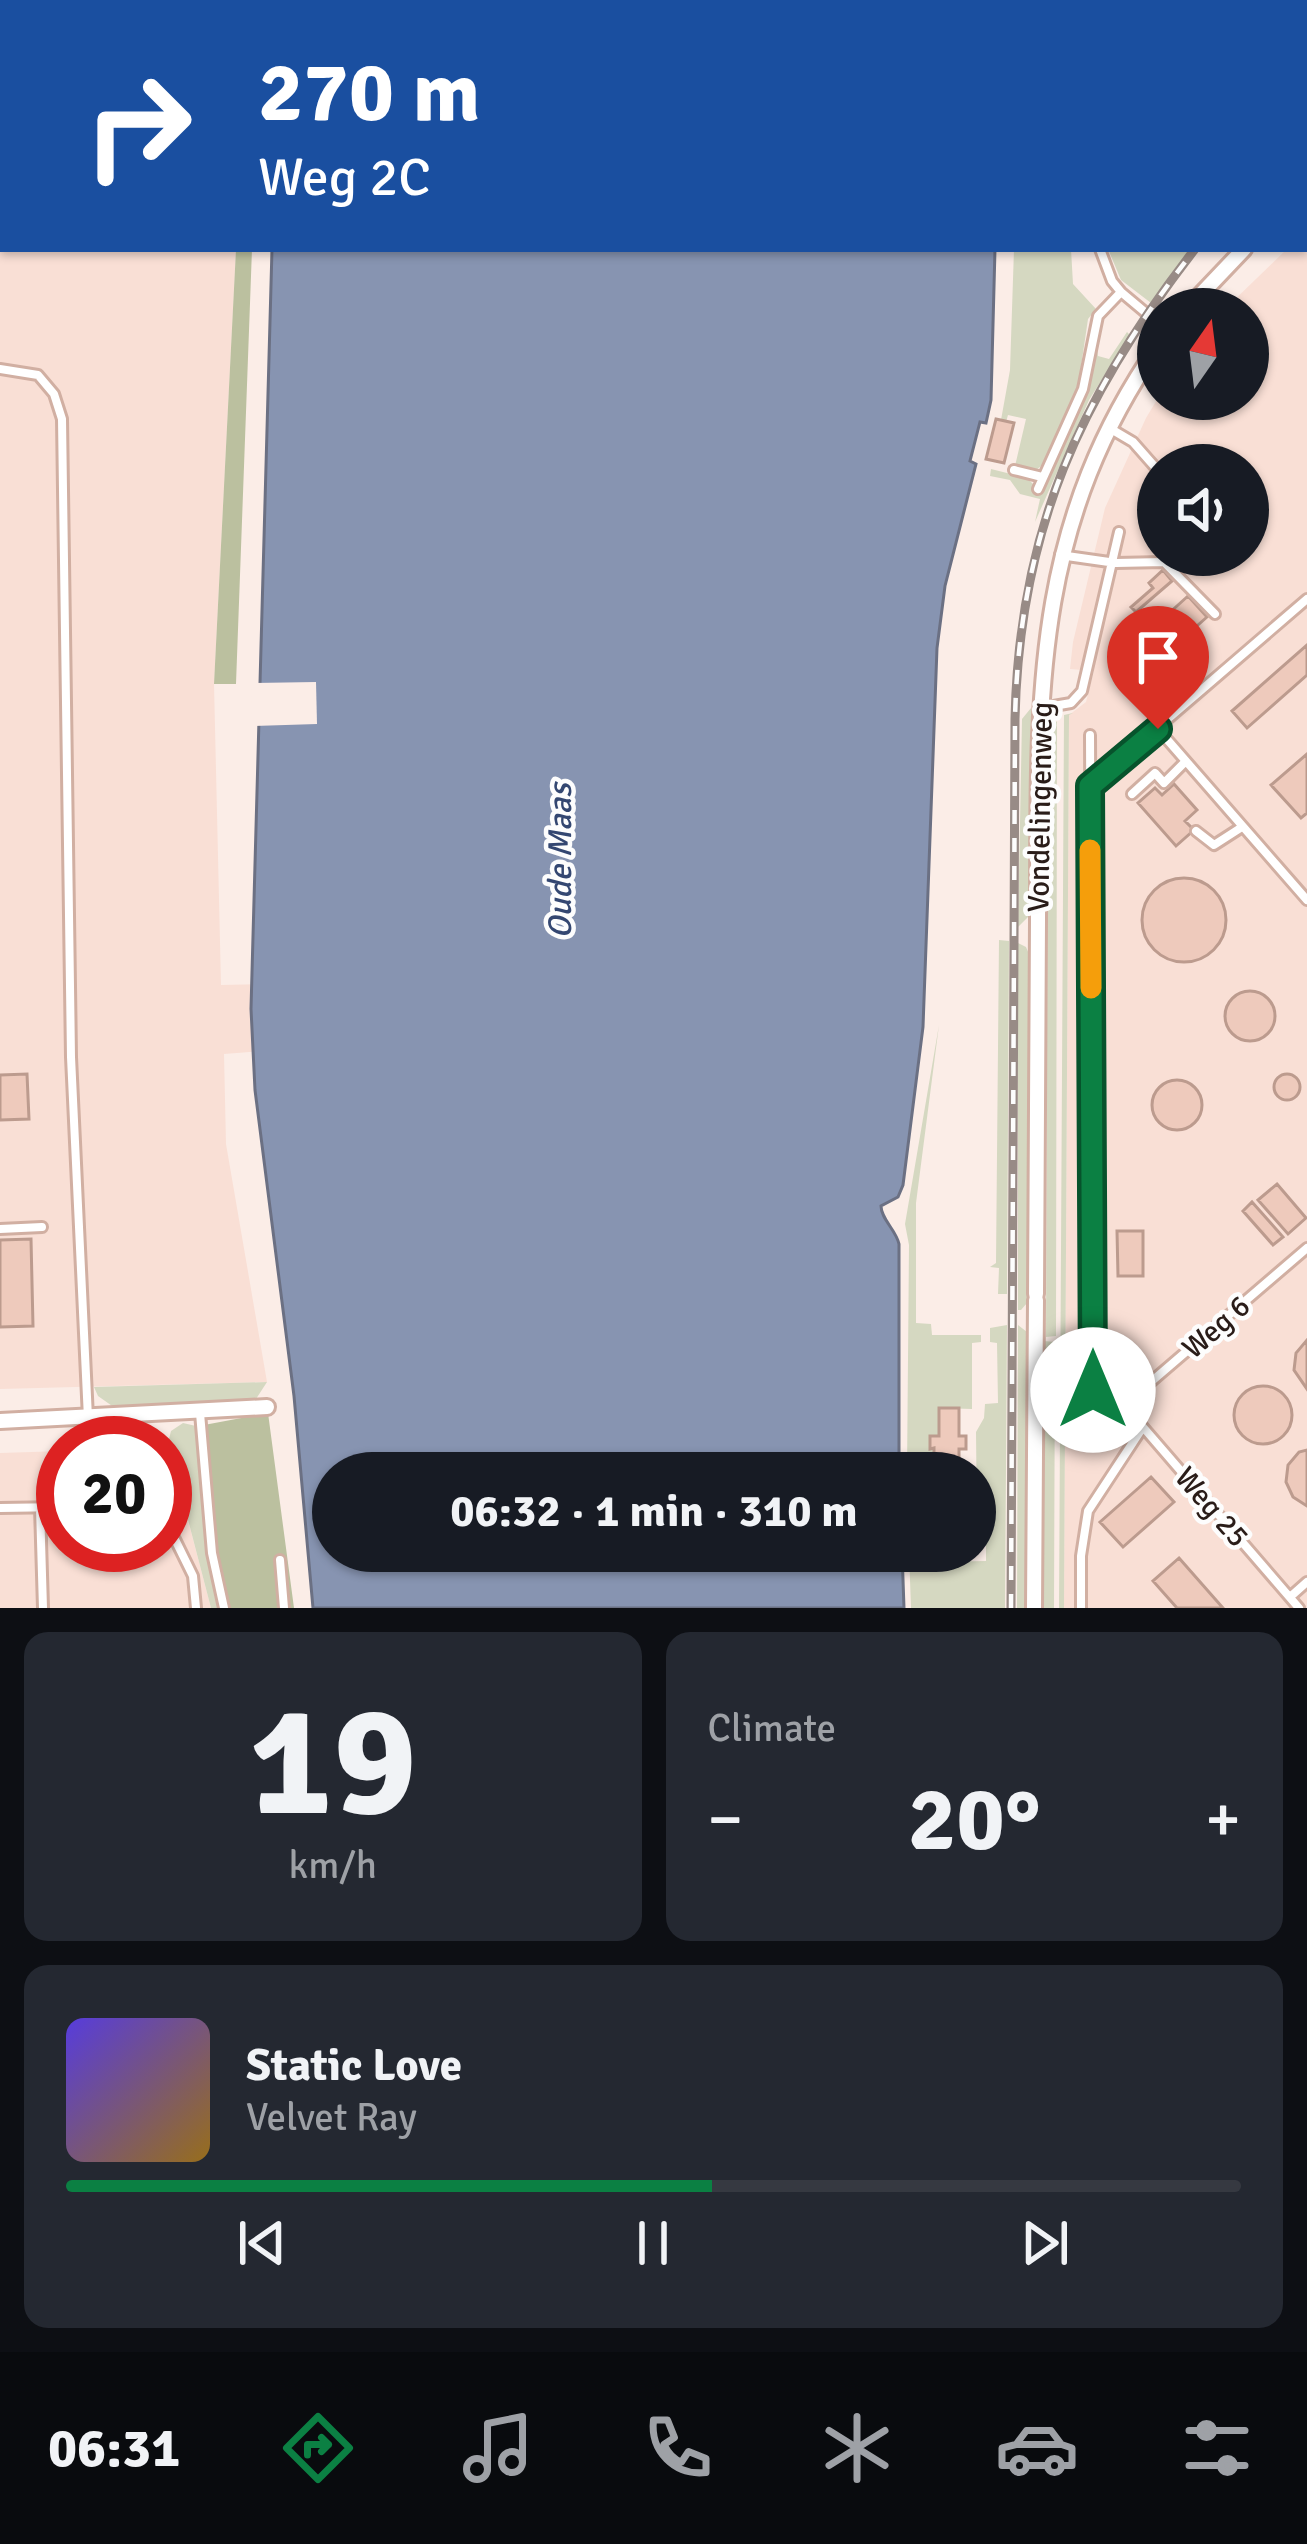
<!DOCTYPE html>
<meta charset="utf-8">
<style>
body{margin:0;font-family:Signika,sans-serif;background:#242831;color:#f1f3f6;height:100vh;display:flex;flex-direction:column;font-size:45px;white-space:nowrap}
*{box-sizing:border-box;margin:0}
p{font-size:39px;color:#9ea1a6}
.icon{flex:none;width:66px;height:66px;fill:none;stroke:currentColor;stroke-width:2;stroke-linecap:round;stroke-linejoin:round}
.map{position:relative;height:1608px;overflow:hidden}
.side{display:flex;flex-direction:column;gap:24px;padding:24px;background:#0d0f14;flex:1}
.side>*{flex:none}
.guide{position:absolute;left:0px;top:0px;width:1308px;height:252px;box-shadow:0 3px 9px #0004;background:#1a4fa0;color:#fff;overflow:hidden}
.needle{width:78px;rotate:14deg}
.tools{position:absolute;left:1137px;top:288px;display:grid;gap:24px}
.tools a{display:grid;place-items:center;width:132px;height:132px;border-radius:50%;background:#171b24;box-shadow:0 3px 9px #0004;font-size:60px}
.speed{position:absolute;left:36px;top:1416px;display:flex;gap:24px;font-size:60px;font-weight:700;text-align:center}
.speed>*{display:grid;place-content:center;width:156px;height:156px;border-radius:50%;background:#171b24;box-shadow:0 3px 9px #0004;line-height:1}
.speed .limit{border:18px solid #d22;background:#fff;color:#111}
.pin{position:absolute;display:grid;place-items:center;width:102px;height:102px;color:#fff;margin:-123px -51px;border-radius:50% 50% 50% 0;rotate:-45deg;box-shadow:0 0 12px #0007}
.pin .icon{rotate:45deg}
.me{position:absolute;width:132px;margin:-66px;rotate:0deg;stroke-linejoin:round;filter:drop-shadow(0 0 9px #0008)}
.turn{display:flex;align-items:center;gap:42px;height:252px;padding:0 60px;font-size:54px}
.turn .icon{width:156px;height:156px;stroke-width:2.5}
.turn b{display:block;font-size:84px;line-height:102px}
.big{font-size:90px;font-weight:800;line-height:1.1}
.side .card{flex:1;display:flex;flex-direction:column;justify-content:center;gap:18px;min-width:0;padding:0 42px;border-radius:24px;background:#242831}
.side .dial{align-items:center;gap:0}
.dial b{font-size:156px;line-height:1}
.song{display:flex;align-items:center;gap:36px}
.cover{width:144px;height:144px;border-radius:18px;background:linear-gradient(135deg,hsl(250 70% 55%),hsl(40 70% 35%))}
.played{height:12px;border-radius:6px;background:linear-gradient(90deg,#0b8043 55%,#363941 55%)}
.keys{display:flex;justify-content:space-around;direction:ltr}
.heat{display:flex;justify-content:space-between;align-items:center;font-size:66px;direction:ltr}
.side .tiles{flex:1;display:grid;gap:24px;grid-template-columns:1fr 1fr}
.card:last-child{grid-column:span 2}
.trip{position:absolute;left:312px;top:1452px;width:684px;height:120px;border-radius:60px;background:#171b24;box-shadow:0 3px 9px #0004;font-weight:800;line-height:120px;text-align:center}
.menu{display:flex;height:192px;justify-content:space-around;align-items:center;background:#090b0e;color:#9ea1a6}
.menu .icon{width:84px;height:84px}
.menu .selected{color:#0b8043}
.menu b{font-size:54px;color:#f1f3f6}
.map>svg:first-child{display:block}
.built{fill:#f9dfd5;fill-rule:evenodd}
.green{fill:#d5d8c1}
.forest{fill:#bbc09f}
.water{fill:#8794b1;stroke:#6b7083;stroke-width:3}
.pier{fill:#fbede7}
.building{fill:#eecabc;stroke:#bc9b8e;stroke-width:3}
.lines{fill:none;stroke-linecap:round;stroke-linejoin:round}
.service-casing{stroke:#d1afa2;stroke-width:14}
.minor-casing{stroke:#d1afa2;stroke-width:20}
.service{stroke:#fff;stroke-width:8}
.minor{stroke:#fff;stroke-width:14}
.rail-casing{stroke:#988b86;stroke-width:9}
.rail{stroke:#fdfdfd;stroke-width:4.5;stroke-dasharray:14;stroke-linecap:butt}
.route-casing{stroke:#07532c;stroke-width:30}
.route{stroke:#0b8043;stroke-width:21}
.slow{stroke:#f59e0b;stroke-width:21}
.labels{text-anchor:middle;stroke-width:9;stroke-linejoin:round;paint-order:stroke}
.street-label{font-size:30px;fill:#291c18;stroke:#fdfdfd}
.water-label{font-size:33px;font-style:italic;fill:#344771;stroke:#fdfdfd}
</style>
<div class="map">
<svg width="1307" height="1608" viewBox="0 0 1307 1608">
<rect width="100%" height="100%" fill="#fbede7"/>
<path class="built" d="M0,123H3V249H236L214,684L221,985L325,983L327,1046L224,1054L226,1144L267,1382L0,1389Z
M1307,233V1608H1064L1069,715L1086,702L1094,671L1070,669L1073,642L1105,508L1146,418L1158,398L1248,399V309H1225L1287,249H1305ZM1158,465H1248V555H1158Z
M165,1448H169L211,1608H0V1453L63,1451V1545H165Z"/>
<path class="green" d="M1014,249H1071L1073,284L1096,309L1088,319L1078,387L1044,464L1036,470L1015,466L1026,419L1008,415L1006,422L1001,420L1010,370Z
M1108,249H1190L1151,303L1121,280Z
M1127,332L1130,335L1089,400L1035,522L1040,499L1020,494L1010,480L990,476L991,469L1027,478L1033,484V491L1041,493L1087,391L1097,348L1098,356L1109,359Z
M1031,708L1029,916L1018,927L1022,719Z
M1073,713L1069,715L1064,1608H1059L1064,715Z
M1057,721L1056,1336L1046,1337L1048,733Z
M999,940L1009,941L1007,1294H998L999,1268L990,1267L996,1263Z
M1018,943L1026,947L1029,954L1027,1303L1021,1310H1018Z
M939,1025L916,1203V1323L931,1324L932,1335H981V1342L972,1343V1409L939,1408V1436L930,1437V1448H934V1473H907L909,1245L905,1224Z
M1007,1325L1005,1608H911L909,1551H921V1558H935L936,1562L986,1561V1533L977,1526L976,1432L984,1418L985,1404L998,1403L997,1343L990,1342V1328Z
M1018,1325L1027,1332L1026,1608H1017Z
M1044,1341L1055,1342L1054,1608H1043Z
M267,1382L256,1399L115,1408L98,1396L94,1387Z
M183,1423L196,1426L212,1543L230,1608H211L168,1443L171,1431Z"/>
<path class="forest" d="M236,249H252L236,684H214Z
M268,1413L294,1608H229L212,1543L204,1425Z"/>
<path class="water" d="M259,0H1004L1005,3H260Z
M272,249H995L991,400L986,423L980,422L970,461L976,464L945,586L937,648L923,1027L903,1185L898,1197L881,1206C881,1219 896,1230 899,1244V1473H333V1551H902L904,1608H313L294,1396L255,1090L251,1009Z"/>
<path class="pier" d="M316,682L317,724L251,726L252,683Z"/>
<path class="building" d="M996,419L1014,423L1004,463L986,459Z
M1163,570L1172,581L1136,612L1131,607L1153,588L1149,583Z
M1188,596L1207,617L1155,663L1136,643Z
M1307,645V675L1247,728L1232,711Z
M1307,754V813L1301,818L1271,785Z
M1174,784L1197,810L1185,821L1194,830L1176,846L1138,803L1155,788L1162,795Z
M1142 920a42 42 0 1 1 84 0a42 42 0 1 1-84 0Z
M1225 1016a25 25 0 1 1 50 0a25 25 0 1 1-50 0Z
M1274 1087a13 13 0 1 1 26 0a13 13 0 1 1-26 0Z
M27,1074L29,1119L0,1120V1075Z
M1152 1105a25 25 0 1 1 50 0a25 25 0 1 1-50 0Z
M1277,1184L1306,1218L1288,1234L1258,1200Z
M1252,1202L1283,1237L1273,1245L1243,1211Z
M1117,1231H1143V1276H1118Z
M31,1239L33,1326L0,1327V1240Z
M1307,1340V1389L1294,1370L1296,1353Z
M1234 1415a29 29 0 1 1 58 0a29 29 0 1 1-58 0Z
M939,1408H959V1436H966V1449H959V1473H934V1448L930,1449V1436H939Z
M1307,1450V1506L1293,1497L1286,1482L1288,1465L1299,1452Z
M1151,1477L1174,1502L1123,1547L1100,1522Z
M1179,1558L1223,1608H1177L1153,1581Z"/>
<g class="lines">
<defs>
<path id="service" d="M215,0L216,3
M1103,0L1105,3
M1132,3V0
M0,101H3
M1121,292L1158,323
M0,369L38,375L54,394L62,419L71,1057L88,1418
M1111,429L1133,442L1155,467
M1014,470L1042,477
M1038,489L1083,389L1098,316L1121,292L1112,281L1100,249
M1060,555L1116,563L1164,562L1215,614
M1042,708L1071,703L1082,691L1119,532
M1158,729L1307,900
M1090,735L1093,1390L1124,1405L1299,1608
M1091,785L1307,599
M1132,794L1155,773L1164,783L1185,762
M1196,831L1214,845L1242,827
M0,1229L42,1227
M1124,1405L1307,1248
M200,1413L212,1553L224,1608
M128,1416L133,1443
M40,1507L43,1608
M0,1508L63,1507
M165,1519L193,1576L196,1608
M280,1560L284,1608
M1290,1597L1307,1582
M1081,1608V1556L1088,1511L1143,1427"/>
<path id="minor" d="M1305,200L1307,199
M1187,309L1244,249
M1036,1294C1037,1170 1037,1045 1038,921C1039,705 1029,532 1158,346
M0,1421L267,1407
M1034,1608L1036,1300"/>
</defs>
<use href="#service" class="service-casing"/>
<use href="#minor" class="minor-casing"/>
<use href="#service" class="service"/>
<use href="#minor" class="minor"/>
<defs>
<path id="rail" d="M1305,135L1307,133
M1305,165L1307,163
M1011,1608L1015,719C1019,530 1080,397 1195,249"/>
</defs>
<use href="#rail" class="rail-casing"/>
<use href="#rail" class="rail"/>
</g>
<g class="lines">
<defs>
<path id="route" d="M1093,1390L1090,786L1158,729"/>
</defs>
<use href="#route" class="route-casing"/>
<use href="#route" class="route"/>
<path class="slow" d="M1090,850L1091,988"/>
</g>
<g class="labels">
<g class="street-label">
<text transform="translate(1040 807) rotate(-89)" y="10">Vondelingenweg</text>
<text transform="translate(1216 1327) rotate(-41)" y="10">Weg 6</text>
<text transform="translate(1212 1507) rotate(49)" y="10">Weg 25</text>
</g>
<g class="water-label">
<text transform="translate(559 861) rotate(-90)" y="12">Oude Maas</text>
</g>
</g>
</svg>
<div class="tools">
<a><svg class="needle" viewBox="-14 -14 28 28"><path d="M0-13l5 13h-10z" fill="#e53935"/><path d="M0 13l5-13h-10z" fill="#9ea1a6"/></svg></a>
<a><svg class="icon" aria-label="sound" viewBox="0 0 24 24"><path d="M4 9h4l5-4v14l-5-4H4zM17 9q2 3 0 6"/></svg></a>
</div>
<div class="speed"><div class="limit">20</div></div>
<div class="pin" style="left:1158px;top:729px;background:#d93025"><svg class="icon" aria-label="arrive" viewBox="0 0 24 24"><path d="M6 21V4h12l-3 4 3 4H6"/></svg></div>
<svg class="me" style="left:1093px;top:1390px" viewBox="-20 -20 40 40"><circle r="19" fill="#fff"/><path d="M0-13L10 11 0 6-10 11z" fill="#0b8043"/></svg>
<div class="trip">06:32 · 1 min · 310 m</div>
<div class="guide">
<div class="turn"><svg class="icon" aria-label="right" viewBox="0 0 24 24"><path d="M7 20v-9h11M14 6l5 5-5 5"/></svg><div><b>270 m</b>Weg 2C</div></div>
</div>
</div>
<section class="side">
<div class="tiles">
<div class="card dial"><b>19</b><p>km/h</p></div>
<div class="card"><p>Climate</p>
<div class="heat"><a>−</a><b class="big">20°</b><a>+</a></div>
</div>
<div class="card">
<div class="song"><i class="cover"></i><div><b>Static Love</b><p>Velvet Ray</p></div></div>
<div class="played"></div>
<div class="keys"><svg class="icon" aria-label="previous" viewBox="0 0 24 24"><path d="M18 5L8 12l10 7zM5 5v14"/></svg><svg class="icon" aria-label="pause" viewBox="0 0 24 24"><path d="M8 5v14M16 5v14"/></svg><svg class="icon" aria-label="next" viewBox="0 0 24 24"><path d="M6 5l10 7-10 7zM19 5v14"/></svg></div>
</div>
</div>
</section>
<nav class="menu">
<b>06:31</b>
<svg class="icon selected" aria-label="directions" viewBox="0 0 24 24"><path d="M12 3l9 9-9 9-9-9zM9 14v-3h6M13 9l2 2-2 2"/></svg>
<svg class="icon" aria-label="music" viewBox="0 0 24 24"><path d="M9 18V5l10-2v13"/><circle cx="6" cy="18" r="3"/><circle cx="16" cy="16" r="3"/></svg>
<svg class="icon" aria-label="phone" viewBox="0 0 24 24"><path d="M5 4h4l2 5-3 2q2 4 5 5l2-3 5 2v4C11 20 4 13 5 4z"/></svg>
<svg class="icon" aria-label="climate" viewBox="0 0 24 24"><path d="M12 3v18M4 7l16 10M4 17L20 7"/></svg>
<svg class="icon" aria-label="car" viewBox="0 0 24 24"><path d="M5 17H2v-5l4-1 3-4h7l3 4 3 1v5h-3M9 17h6M6 11h13"/><circle cx="7" cy="17" r="2"/><circle cx="17" cy="17" r="2"/></svg>
<svg class="icon" aria-label="filters" viewBox="0 0 24 24"><path d="M4 7h16M4 17h16"/><circle cx="9" cy="7" r="2"/><circle cx="15" cy="17" r="2"/></svg>
</nav>
